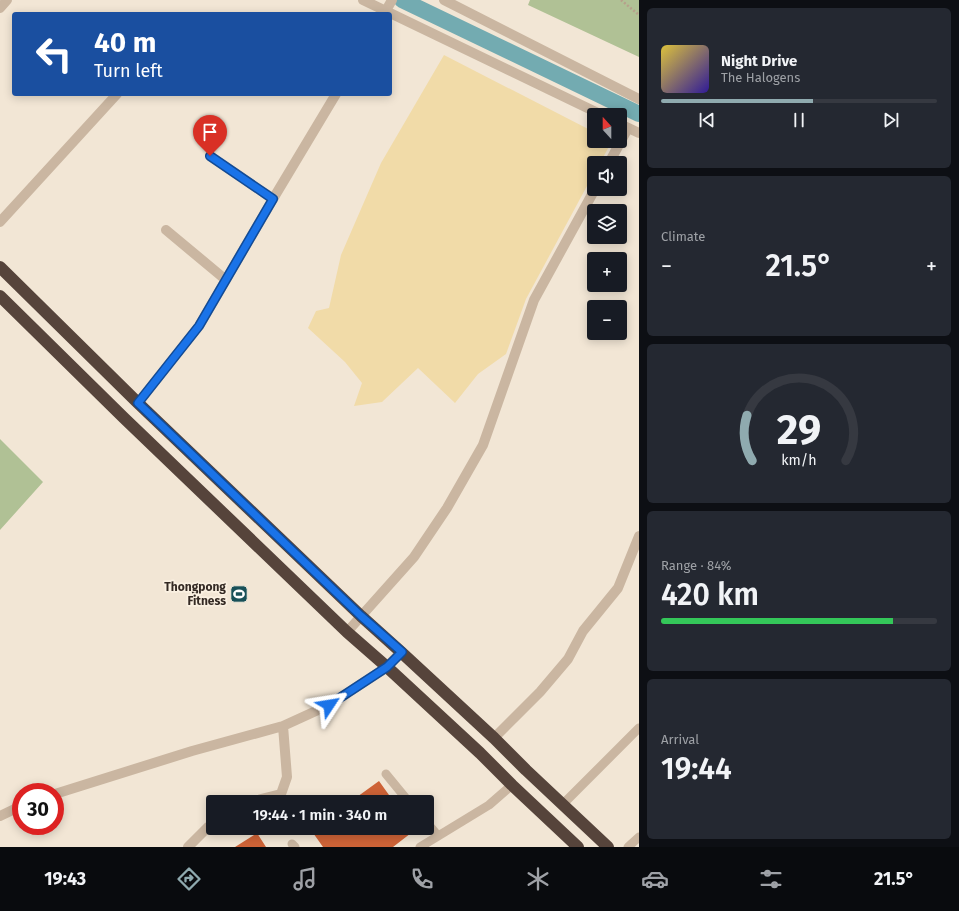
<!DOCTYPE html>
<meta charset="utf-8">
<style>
body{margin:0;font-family:"Fira Sans",sans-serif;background:#242831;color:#f1f3f6;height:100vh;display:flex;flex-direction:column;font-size:15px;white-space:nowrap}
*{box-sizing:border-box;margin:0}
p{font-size:13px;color:#9ea1a6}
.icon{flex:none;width:22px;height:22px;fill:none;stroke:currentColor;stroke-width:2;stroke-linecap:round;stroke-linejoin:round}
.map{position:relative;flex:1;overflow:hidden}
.sheet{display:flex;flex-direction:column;gap:8px;padding:8px;background:#0d0f14;width:320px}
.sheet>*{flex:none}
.top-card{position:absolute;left:12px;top:12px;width:380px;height:84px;border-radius:4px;box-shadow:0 2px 10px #0003;background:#1a4fa0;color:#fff;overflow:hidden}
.needle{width:26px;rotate:339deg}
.fabs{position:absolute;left:587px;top:108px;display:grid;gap:8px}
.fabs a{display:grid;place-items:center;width:40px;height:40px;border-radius:4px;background:#171b24;box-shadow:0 2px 10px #0003;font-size:20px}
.speed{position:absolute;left:12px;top:783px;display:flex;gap:8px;font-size:20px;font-weight:700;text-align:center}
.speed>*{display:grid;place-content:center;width:52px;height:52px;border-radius:50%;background:#171b24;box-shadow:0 2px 10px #0003;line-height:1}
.speed .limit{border:6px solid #d22;background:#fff;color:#111}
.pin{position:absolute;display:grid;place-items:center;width:34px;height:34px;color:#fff;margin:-41px -17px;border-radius:50% 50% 50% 0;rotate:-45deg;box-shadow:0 0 4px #0007}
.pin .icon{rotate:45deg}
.me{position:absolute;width:44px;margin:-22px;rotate:57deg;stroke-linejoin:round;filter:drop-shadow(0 0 3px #0008)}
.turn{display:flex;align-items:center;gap:14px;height:84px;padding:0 16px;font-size:18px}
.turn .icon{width:52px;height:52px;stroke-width:2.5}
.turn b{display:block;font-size:28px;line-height:34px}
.big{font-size:30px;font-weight:600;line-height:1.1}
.sheet .widget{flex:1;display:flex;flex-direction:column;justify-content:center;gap:6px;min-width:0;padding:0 14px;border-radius:6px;background:#242831}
.sheet .dial{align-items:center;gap:0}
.dial svg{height:104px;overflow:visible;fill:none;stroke:#363941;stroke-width:7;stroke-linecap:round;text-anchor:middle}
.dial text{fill:#f1f3f6;stroke:none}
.song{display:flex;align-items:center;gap:12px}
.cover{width:48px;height:48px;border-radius:6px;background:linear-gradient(135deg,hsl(50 70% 55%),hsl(250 70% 35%))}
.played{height:4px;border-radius:2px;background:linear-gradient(90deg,#8faaaf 55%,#363941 55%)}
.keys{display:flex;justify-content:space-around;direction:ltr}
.heat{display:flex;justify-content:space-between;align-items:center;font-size:22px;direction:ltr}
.charge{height:6px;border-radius:3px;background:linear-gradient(90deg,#34c759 84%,#363941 0)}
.trip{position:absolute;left:206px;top:795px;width:228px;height:40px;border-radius:4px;background:#171b24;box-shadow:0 2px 10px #0003;font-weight:600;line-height:40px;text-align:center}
.dock{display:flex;height:64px;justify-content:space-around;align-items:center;background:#090b0e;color:#9ea1a6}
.dock .icon{width:28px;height:28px}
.dock .current{color:#8faaaf}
.dock b{font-size:18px;color:#f1f3f6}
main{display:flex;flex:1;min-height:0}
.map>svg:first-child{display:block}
.green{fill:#b0c195}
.sand{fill:#f1dba8}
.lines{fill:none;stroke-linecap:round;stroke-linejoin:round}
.canal{stroke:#73abb1;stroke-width:16}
.building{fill:#ce6337}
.path{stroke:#b6a08b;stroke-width:2.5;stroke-dasharray:2 2;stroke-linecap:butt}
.lane{stroke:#cab6a1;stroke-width:9}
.street{stroke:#cab6a1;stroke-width:10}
.highway{stroke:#56443b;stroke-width:12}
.route-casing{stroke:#114b97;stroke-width:10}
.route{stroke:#1a73e8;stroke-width:7}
.labels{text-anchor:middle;stroke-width:3.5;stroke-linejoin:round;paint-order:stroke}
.poi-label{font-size:12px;font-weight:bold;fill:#342a24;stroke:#faf0e1;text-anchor:end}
</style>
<main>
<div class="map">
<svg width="639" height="847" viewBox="0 0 639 847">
<rect width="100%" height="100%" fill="#f2e6d5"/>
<path class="green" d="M530,0H639V57L528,5Z
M0,439L43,482L0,530Z"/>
<path class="sand" d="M444,55L594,132V141H612L600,163H594V173L526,299L506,354L478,374L455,403L418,368L382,402L354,406L362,383L345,362L308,328L316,311L329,308L341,255L381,163Z"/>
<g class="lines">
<path class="canal" d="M402,0L639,114"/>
</g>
<path class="building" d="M379,781L394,802H350Z
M314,828H414L415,830L393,847H323L311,830Z
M257,833L266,847H235Z"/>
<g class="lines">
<path class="path" d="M621,0L639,15"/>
<path class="lane" d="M386,774L409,802
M563,804L639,728
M427,823L438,836
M292,844L295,847
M420,847L489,805L512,785
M628,847L639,837"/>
<path class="street" d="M363,0L602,115
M444,0L639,99
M0,8L7,0
M384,14L392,0
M620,124L639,133
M210,156L273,199
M609,163L628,128
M0,222L117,94
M166,230L226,280
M138,403L199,326L273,199L336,94
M347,632L414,557L447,508L483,445L534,300L595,189
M494,738L540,692L568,659L583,631L618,588L639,536
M55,794L192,751L283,726L329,705L387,667L401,652
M255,802L261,799L281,794L287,777L283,726
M0,816L21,806
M188,847L208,827L213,824"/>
<path class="highway" d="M0,267L138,403L361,616L401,652L494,738L526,770L608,847
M0,296L124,418L347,632L387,667L480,753L512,785L578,847"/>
</g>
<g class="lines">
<defs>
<path id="route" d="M210,156L273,199L199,326L138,403L361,616L402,652L387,667L329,705"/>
</defs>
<use href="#route" class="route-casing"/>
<use href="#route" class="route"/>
</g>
<defs>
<symbol id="stadium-square" viewBox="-11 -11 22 22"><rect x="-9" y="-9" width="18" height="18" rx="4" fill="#185058" stroke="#faf0e1"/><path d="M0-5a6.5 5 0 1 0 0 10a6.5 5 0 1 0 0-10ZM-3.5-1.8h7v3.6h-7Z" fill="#fff"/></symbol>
</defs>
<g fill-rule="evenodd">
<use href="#stadium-square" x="229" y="584" width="20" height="20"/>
</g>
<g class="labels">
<g class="poi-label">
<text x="226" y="591">Thongpong<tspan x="226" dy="14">Fitness</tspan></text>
</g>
</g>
</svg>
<div class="fabs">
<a><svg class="needle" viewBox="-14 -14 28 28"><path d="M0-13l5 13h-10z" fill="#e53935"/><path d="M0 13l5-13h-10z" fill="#9ea1a6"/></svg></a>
<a><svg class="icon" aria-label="sound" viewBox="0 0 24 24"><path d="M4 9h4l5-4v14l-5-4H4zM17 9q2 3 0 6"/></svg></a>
<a><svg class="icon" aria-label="layers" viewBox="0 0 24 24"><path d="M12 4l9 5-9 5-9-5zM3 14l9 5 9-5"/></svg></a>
<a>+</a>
<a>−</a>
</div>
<div class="speed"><div class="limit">30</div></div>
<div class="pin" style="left:210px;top:156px;background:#d93025"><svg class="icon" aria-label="arrive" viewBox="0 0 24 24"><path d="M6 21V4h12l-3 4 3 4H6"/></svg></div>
<svg class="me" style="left:329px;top:705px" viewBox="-20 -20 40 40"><path d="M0-17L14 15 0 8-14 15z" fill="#1a73e8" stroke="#fff" stroke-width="4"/></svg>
<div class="trip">19:44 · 1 min · 340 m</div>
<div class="top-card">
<div class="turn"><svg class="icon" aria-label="left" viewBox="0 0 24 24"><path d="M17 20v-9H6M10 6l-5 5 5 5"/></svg><div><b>40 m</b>Turn left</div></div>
</div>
</div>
<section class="sheet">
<div class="widget">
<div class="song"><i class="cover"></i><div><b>Night Drive</b><p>The Halogens</p></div></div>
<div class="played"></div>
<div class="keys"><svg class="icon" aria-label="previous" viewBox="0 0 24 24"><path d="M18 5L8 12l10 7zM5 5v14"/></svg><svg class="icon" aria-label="pause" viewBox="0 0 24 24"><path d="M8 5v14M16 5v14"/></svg><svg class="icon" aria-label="next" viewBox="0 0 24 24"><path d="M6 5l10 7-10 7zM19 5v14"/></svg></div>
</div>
<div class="widget"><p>Climate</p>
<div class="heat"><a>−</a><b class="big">21.5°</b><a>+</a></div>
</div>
<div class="widget dial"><svg viewBox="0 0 100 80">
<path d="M14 69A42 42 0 1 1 86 69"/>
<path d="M14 69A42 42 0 0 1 10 34" stroke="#8faaaf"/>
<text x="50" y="56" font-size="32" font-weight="700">29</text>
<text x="50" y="72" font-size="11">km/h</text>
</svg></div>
<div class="widget"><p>Range · 84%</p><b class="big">420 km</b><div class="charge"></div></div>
<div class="widget"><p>Arrival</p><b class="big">19:44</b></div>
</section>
</main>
<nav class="dock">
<b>19:43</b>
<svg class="icon current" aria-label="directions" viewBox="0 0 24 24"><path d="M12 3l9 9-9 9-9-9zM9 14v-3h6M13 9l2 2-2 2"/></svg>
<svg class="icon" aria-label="music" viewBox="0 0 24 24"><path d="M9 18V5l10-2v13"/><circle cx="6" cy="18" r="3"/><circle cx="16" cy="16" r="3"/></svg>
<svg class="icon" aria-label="phone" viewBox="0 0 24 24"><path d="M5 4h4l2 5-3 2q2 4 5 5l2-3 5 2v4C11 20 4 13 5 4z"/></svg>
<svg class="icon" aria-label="climate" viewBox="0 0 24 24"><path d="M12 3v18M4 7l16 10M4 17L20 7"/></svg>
<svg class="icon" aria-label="car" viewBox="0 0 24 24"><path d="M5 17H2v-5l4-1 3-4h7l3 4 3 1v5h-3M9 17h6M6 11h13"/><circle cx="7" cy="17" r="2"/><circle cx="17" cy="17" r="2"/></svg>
<svg class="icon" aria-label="filters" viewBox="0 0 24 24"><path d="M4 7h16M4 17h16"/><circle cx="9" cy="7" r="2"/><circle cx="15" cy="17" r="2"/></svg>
<b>21.5°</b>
</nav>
